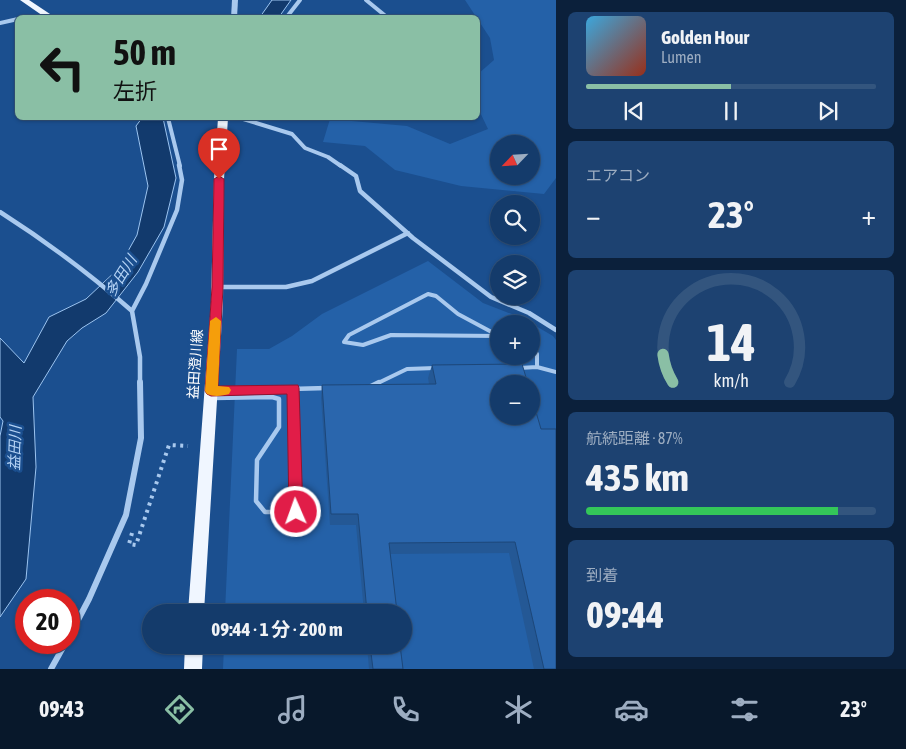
<!DOCTYPE html>
<html lang="ja">
<meta charset="utf-8">
<style>
body{margin:0;font-family:"Asap Condensed","Noto Sans JP",sans-serif;background:#1d4271;color:#f1f3f6;height:100vh;display:flex;flex-direction:column;font-size:19px;white-space:nowrap}
*{box-sizing:border-box;margin:0}
p{font-size:16px;color:#9dadc1}
.icon{flex:none;width:28px;height:28px;fill:none;stroke:currentColor;stroke-width:2;stroke-linecap:round;stroke-linejoin:round}
.map{position:relative;flex:1;overflow:hidden}
.side{display:flex;flex-direction:column;gap:12px;padding:12px;background:#0b203b;width:350px}
.side>*{flex:none}
.banner{position:absolute;left:15px;top:15px;width:465px;height:105px;border-radius:8px;box-shadow:0 1px 4px #0004,0 0 0 1px #33557e;background:#8abfa5;color:#111;overflow:hidden}
.needle{width:32px;rotate:245deg}
.controls{position:absolute;left:490px;top:135px;display:grid;gap:10px}
.controls a{display:grid;place-items:center;width:50px;height:50px;border-radius:50%;background:#143b6b;box-shadow:0 1px 4px #0004,0 0 0 1px #33557e;font-size:25px}
.speed{position:absolute;left:15px;top:589px;display:flex;gap:10px;font-size:25px;font-weight:700;text-align:center}
.speed>*{display:grid;place-content:center;width:65px;height:65px;border-radius:50%;background:#143b6b;box-shadow:0 1px 4px #0004,0 0 0 1px #33557e;line-height:1}
.speed .limit{border:8px solid #d22;background:#fff;color:#111}
.pin{position:absolute;display:grid;place-items:center;width:42px;height:42px;color:#fff;margin:-51px -21px;border-radius:50% 50% 50% 0;rotate:-45deg;box-shadow:0 0 5px #0007}
.pin .icon{rotate:45deg}
.me{position:absolute;width:55px;margin:-28px;rotate:358deg;stroke-linejoin:round;filter:drop-shadow(0 0 4px #0008)}
.turn{display:flex;align-items:center;gap:18px;height:105px;padding:0 15px;font-size:22px}
.turn .icon{width:65px;height:65px;stroke-width:2.5}
.turn b{display:block;font-size:35px;line-height:42px}
.big{font-size:38px;font-weight:700;line-height:1.1}
.side .widget{flex:1;display:flex;flex-direction:column;justify-content:center;gap:8px;min-width:0;padding:0 18px;border-radius:8px;background:#1d4271}
.side .dial{align-items:center;gap:0}
.dial svg{height:130px;overflow:visible;fill:none;stroke:#33557e;stroke-width:7;stroke-linecap:round;text-anchor:middle}
.dial text{fill:#f1f3f6;stroke:none}
.song{display:flex;align-items:center;gap:15px}
.cover{width:60px;height:60px;border-radius:8px;background:linear-gradient(135deg,hsl(200 70% 55%),hsl(10 70% 35%))}
.played{height:5px;border-radius:2px;background:linear-gradient(90deg,#8abfa5 50%,#33557e 50%)}
.keys{display:flex;justify-content:space-around;direction:ltr}
.heat{display:flex;justify-content:space-between;align-items:center;font-size:28px;direction:ltr}
.charge{height:8px;border-radius:4px;background:linear-gradient(90deg,#34c759 87%,#33557e 0)}
.trip{position:absolute;left:142px;top:604px;width:270px;height:50px;border-radius:25px;background:#143b6b;box-shadow:0 1px 4px #0004,0 0 0 1px #33557e;font-weight:700;line-height:50px;text-align:center}
.tab-bar{display:flex;height:80px;justify-content:space-around;align-items:center;background:#08182b;color:#9dadc1}
.tab-bar .icon{width:35px;height:35px}
.tab-bar .active{color:#8abfa5}
.tab-bar b{font-size:22px;color:#f1f3f6}
main{display:flex;flex:1;min-height:0}
.map>svg:first-child{display:block}
.green{fill:#2461a8;fill-rule:evenodd}
.water{fill:#123a6d;stroke:#9cc4f0}
.lines{fill:none;stroke-linecap:round;stroke-linejoin:round}
.path{stroke:#a9c9ee;stroke-width:4;stroke-dasharray:3 4.5;stroke-linecap:butt}
.service-far1{stroke:#a9c9ee;stroke-width:4}
.service{stroke:#a9c9ee;stroke-width:4.5}
.minor-far2{stroke:#a9c9ee;stroke-width:4}
.minor-far1{stroke:#a9c9ee;stroke-width:4.5}
.minor{stroke:#a9c9ee;stroke-width:6}
.tertiary{fill:#a9c9ee;fill-rule:evenodd}
.primary{fill:#f0f6ff;fill-rule:evenodd}
.wall{fill:#245895}
.building{fill:#2a66ad;stroke:#1d4779}
.route{fill:#e11d48;stroke:#92132f}
.slow{fill:#f59e0b}
.labels{text-anchor:middle;stroke-width:5;stroke-linejoin:round;paint-order:stroke}
.street-label{font-size:14px;fill:#fff;stroke:#1b4f8f}
.water-label{font-size:15px;font-style:italic;fill:#b5d3f5;stroke:#1b4f8f}
</style>
<main>
<div class="map">
<svg width="556" height="669" viewBox="0 0 556 669">
<rect width="100%" height="100%" fill="#1b4f8f"/>
<path class="green" d="M465,0H556V178L544,194L461,186L395,170L365,146L323,142L330,119L407,126L450,144L488,129L478,108V74L494,60L490,38ZM499,144H531V176H499Z
M428,261L483,303L522,318L553,336L556,340V669H223L224,645H404V612H225L237,349H269L292,336L322,314ZM499,324H531V356H499ZM499,384H531V416H499Z"/>
<path class="water" d="M272,0H291L279,17H260Z
M142,118H163L176,178L164,227L138,272L106,313L82,328L67,341L33,397L36,467L26,579L0,617V436L3,421L0,417V338L24,363L49,317L86,299L118,269L137,235L148,186L136,126Z"/>
<g class="lines">
<path class="path" d="M132,533L129,544L136,545L169,445L188,446"/>
<path class="service-far1" d="M428,294L436,296L458,314L499,336L391,335L363,345L344,342L349,335Z
M531,346L537,354V367
M519,368L537,367L556,372
M376,384L407,369L435,368"/>
<path class="service" d="M371,386L379,382
M214,391L327,388
M214,398L272,397L279,399V427L257,460L256,501L265,512H296L293,389"/>
<path class="minor-far2" d="M366,0L388,18
M286,18L300,0
M0,23L18,19
M168,118L180,166
M240,118L292,134L305,148L328,157L341,166"/>
<path class="minor-far1" d="M340,165L356,176L360,191L413,238L491,297L529,313L556,330
M0,212C47,242 90,274 132,311
M218,287H286L312,281L408,233
M140,384V357L132,311L146,284L177,210L182,180L179,165"/>
<path class="minor" d="M69,637L89,599L126,515L141,438L140,382
M51,669L66,642"/>
<path class="tertiary" d="M232,0H238L237,18H231Z"/>
<path class="primary" d="M20,0H29L56,18H46Z
M218,118H228L224,179L223,303L204,612H188L211,303L214,179Z
M185,645H203L202,669H184Z"/>
</g>
<path class="wall" d="M522,364L556,669H534L509,553L390,554L397,612H364L356,525H330L321,398L322,385L429,384L428,378L432,365Z
M367,645H400L403,669H369Z"/>
<path class="building" d="M522,364L528,384H499V416H531V395L541,429H556V669H544L515,542L389,543L397,612H367L358,514H331L322,385L436,384L432,365Z
M370,645H400L403,669H373Z"/>
<path class="route" d="M219,176L224,179L223,287L218,386L298,385L299,388L303,512L301,516L296,518L291,516L289,512L287,394L211,396L207,394L205,391L212,287L214,179Z"/>
<path class="slow" d="M216,317L221,321L218,386L229,387L231,390L229,394C222,396 214,397 207,394L205,391L210,321Z"/>
<g class="labels">
<g class="street-label">
<text transform="translate(195 364) rotate(-86)" y="5">益田澄川線</text>
</g>
<g class="water-label">
<text transform="translate(121 276) rotate(-58)" y="5">多田川</text>
<text transform="translate(15 448) rotate(-88)" y="5">益田川</text>
</g>
</g>
</svg>
<div class="controls">
<a><svg class="needle" viewBox="-14 -14 28 28"><path d="M0-13l5 13h-10z" fill="#e53935"/><path d="M0 13l5-13h-10z" fill="#9dadc1"/></svg></a>
<a><svg class="icon" aria-label="search" viewBox="0 0 24 24"><circle cx="10" cy="10" r="6"/><path d="M15 15l6 6"/></svg></a>
<a><svg class="icon" aria-label="layers" viewBox="0 0 24 24"><path d="M12 4l9 5-9 5-9-5zM3 14l9 5 9-5"/></svg></a>
<a>+</a>
<a>−</a>
</div>
<div class="speed"><div class="limit">20</div></div>
<div class="pin" style="left:219px;top:179px;background:#d93025"><svg class="icon" aria-label="arrive" viewBox="0 0 24 24"><path d="M6 21V4h12l-3 4 3 4H6"/></svg></div>
<svg class="me" style="left:296px;top:512px" viewBox="-20 -20 40 40"><circle r="17" fill="#e11d48" stroke="#fff" stroke-width="3"/><path d="M0-11L8 9 0 5-8 9z" fill="#fff"/></svg>
<div class="trip">09:44 · 1 分 · 200 m</div>
<div class="banner">
<div class="turn"><svg class="icon" aria-label="left" viewBox="0 0 24 24"><path d="M17 20v-9H6M10 6l-5 5 5 5"/></svg><div><b>50 m</b>左折</div></div>
</div>
</div>
<section class="side">
<div class="widget">
<div class="song"><i class="cover"></i><div><b>Golden Hour</b><p>Lumen</p></div></div>
<div class="played"></div>
<div class="keys"><svg class="icon" aria-label="previous" viewBox="0 0 24 24"><path d="M18 5L8 12l10 7zM5 5v14"/></svg><svg class="icon" aria-label="pause" viewBox="0 0 24 24"><path d="M8 5v14M16 5v14"/></svg><svg class="icon" aria-label="next" viewBox="0 0 24 24"><path d="M6 5l10 7-10 7zM19 5v14"/></svg></div>
</div>
<div class="widget"><p>エアコン</p>
<div class="heat"><a>−</a><b class="big">23°</b><a>+</a></div>
</div>
<div class="widget dial"><svg viewBox="0 0 100 80">
<path d="M14 69A42 42 0 1 1 86 69"/>
<path d="M14 69A42 42 0 0 1 8 52" stroke="#8abfa5"/>
<text x="50" y="56" font-size="32" font-weight="700">14</text>
<text x="50" y="72" font-size="11">km/h</text>
</svg></div>
<div class="widget"><p>航続距離 · 87%</p><b class="big">435 km</b><div class="charge"></div></div>
<div class="widget"><p>到着</p><b class="big">09:44</b></div>
</section>
</main>
<nav class="tab-bar">
<b>09:43</b>
<svg class="icon active" aria-label="directions" viewBox="0 0 24 24"><path d="M12 3l9 9-9 9-9-9zM9 14v-3h6M13 9l2 2-2 2"/></svg>
<svg class="icon" aria-label="music" viewBox="0 0 24 24"><path d="M9 18V5l10-2v13"/><circle cx="6" cy="18" r="3"/><circle cx="16" cy="16" r="3"/></svg>
<svg class="icon" aria-label="phone" viewBox="0 0 24 24"><path d="M5 4h4l2 5-3 2q2 4 5 5l2-3 5 2v4C11 20 4 13 5 4z"/></svg>
<svg class="icon" aria-label="climate" viewBox="0 0 24 24"><path d="M12 3v18M4 7l16 10M4 17L20 7"/></svg>
<svg class="icon" aria-label="car" viewBox="0 0 24 24"><path d="M5 17H2v-5l4-1 3-4h7l3 4 3 1v5h-3M9 17h6M6 11h13"/><circle cx="7" cy="17" r="2"/><circle cx="17" cy="17" r="2"/></svg>
<svg class="icon" aria-label="filters" viewBox="0 0 24 24"><path d="M4 7h16M4 17h16"/><circle cx="9" cy="7" r="2"/><circle cx="15" cy="17" r="2"/></svg>
<b>23°</b>
</nav>
